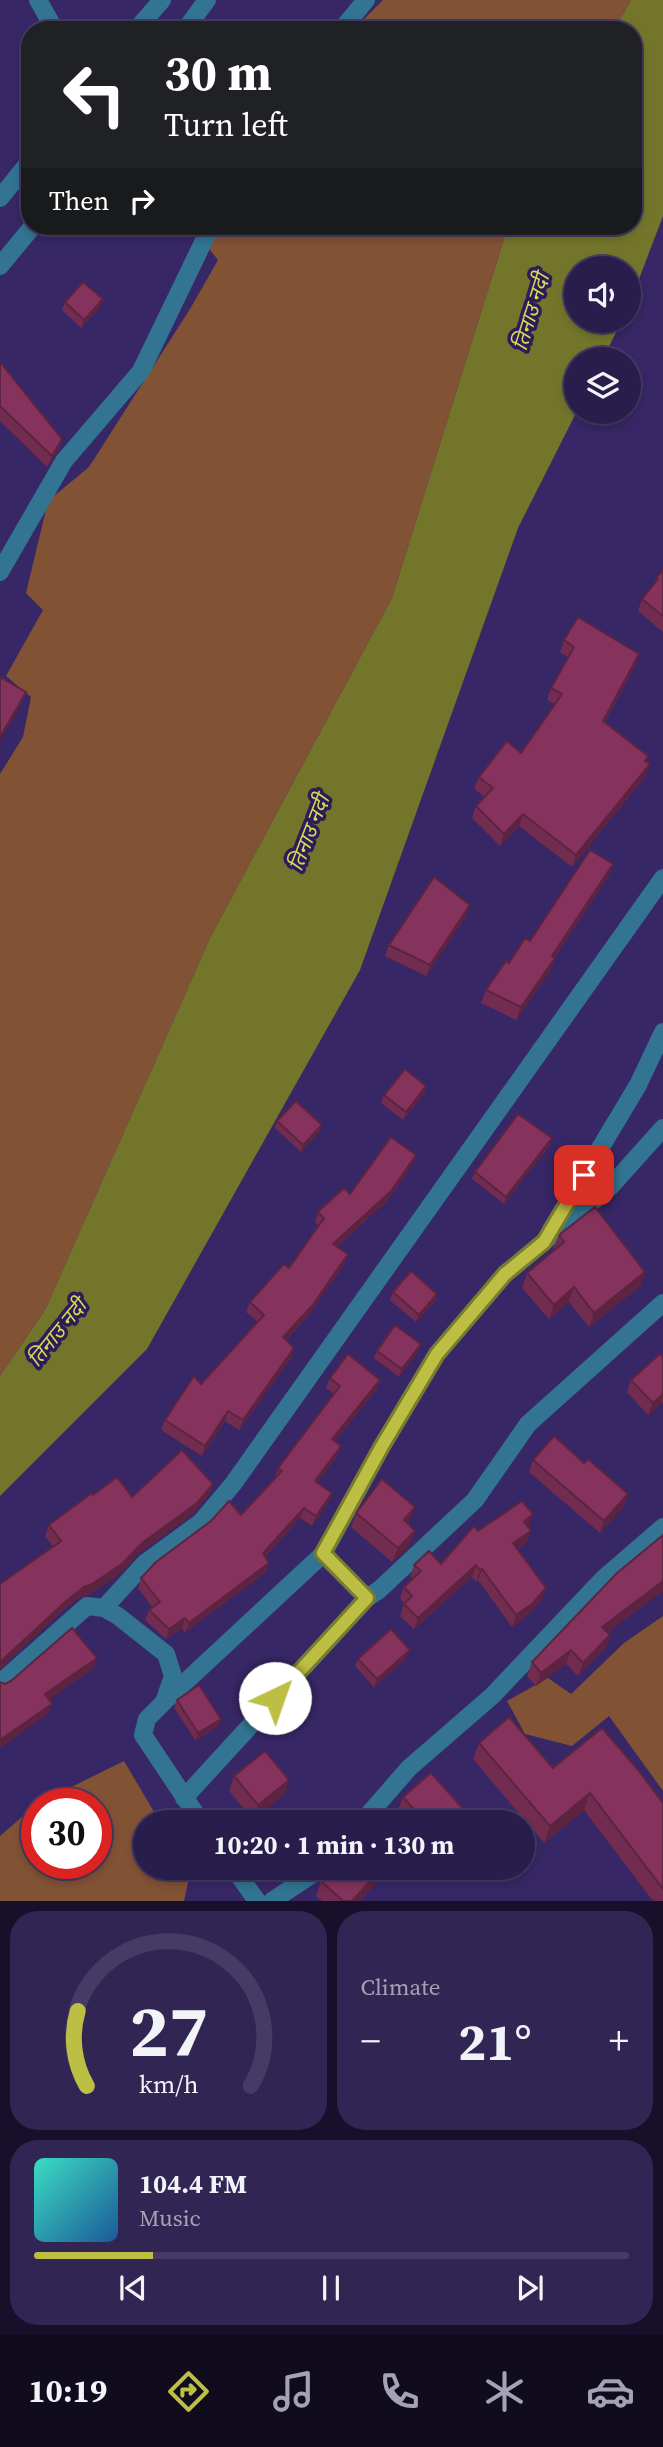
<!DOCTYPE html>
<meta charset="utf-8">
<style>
body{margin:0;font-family:"Source Serif 4","Noto Sans Devanagari",serif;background:#312653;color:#f1f3f6;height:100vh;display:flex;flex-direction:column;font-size:26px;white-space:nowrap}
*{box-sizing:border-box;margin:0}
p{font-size:23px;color:#a5a2b5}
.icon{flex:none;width:38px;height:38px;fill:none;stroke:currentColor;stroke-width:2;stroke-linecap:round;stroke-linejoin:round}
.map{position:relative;height:1901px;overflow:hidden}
.drawer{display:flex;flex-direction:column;gap:10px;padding:10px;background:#17102a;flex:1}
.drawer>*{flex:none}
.banner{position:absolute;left:21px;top:21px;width:621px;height:214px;border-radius:28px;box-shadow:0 4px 10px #0003,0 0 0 2px #453b64;background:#202124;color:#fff;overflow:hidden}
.controls{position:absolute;left:564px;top:256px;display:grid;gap:14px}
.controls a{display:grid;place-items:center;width:77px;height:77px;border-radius:50%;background:#291d4c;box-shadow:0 4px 10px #0003,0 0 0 2px #453b64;font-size:35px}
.speed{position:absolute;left:21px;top:1788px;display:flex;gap:14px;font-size:35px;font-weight:700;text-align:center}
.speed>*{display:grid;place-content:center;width:91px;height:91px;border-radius:50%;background:#291d4c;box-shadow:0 4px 10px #0003,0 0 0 2px #453b64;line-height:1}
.speed .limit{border:10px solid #d22;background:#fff;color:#111}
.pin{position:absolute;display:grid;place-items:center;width:60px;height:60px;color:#fff;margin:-30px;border-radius:14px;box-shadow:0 4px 10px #0006}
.me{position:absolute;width:77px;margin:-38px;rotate:42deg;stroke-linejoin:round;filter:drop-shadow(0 0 5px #0008)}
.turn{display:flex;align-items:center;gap:24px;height:147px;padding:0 28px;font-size:32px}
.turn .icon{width:91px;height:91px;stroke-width:2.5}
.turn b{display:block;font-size:49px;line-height:60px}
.then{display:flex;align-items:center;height:66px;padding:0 28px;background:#0003;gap:14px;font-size:26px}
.big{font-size:52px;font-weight:700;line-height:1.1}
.drawer .card{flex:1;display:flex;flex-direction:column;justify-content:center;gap:10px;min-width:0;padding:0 24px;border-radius:28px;background:#312653}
.drawer .dial{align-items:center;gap:0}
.dial svg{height:182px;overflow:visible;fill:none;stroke:#453b64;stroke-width:7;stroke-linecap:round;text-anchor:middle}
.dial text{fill:#f1f3f6;stroke:none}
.song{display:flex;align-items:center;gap:21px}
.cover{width:84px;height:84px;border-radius:10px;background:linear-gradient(135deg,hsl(170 70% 55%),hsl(210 70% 35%))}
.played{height:7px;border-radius:4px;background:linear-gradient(90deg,#bcbf44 20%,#453b64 20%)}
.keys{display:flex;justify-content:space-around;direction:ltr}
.heat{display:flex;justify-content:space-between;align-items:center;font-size:38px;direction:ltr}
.drawer .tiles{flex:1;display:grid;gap:10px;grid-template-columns:1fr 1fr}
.card:last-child{grid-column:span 2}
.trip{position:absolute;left:133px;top:1810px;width:402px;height:70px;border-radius:35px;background:#291d4c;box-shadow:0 4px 10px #0003,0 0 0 2px #453b64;font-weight:700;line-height:70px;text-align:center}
.menu{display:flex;height:112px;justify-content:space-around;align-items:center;background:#100c1e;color:#a5a2b5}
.menu .icon{width:49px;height:49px}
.menu .active{color:#bcbf44}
.menu b{font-size:32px;color:#f1f3f6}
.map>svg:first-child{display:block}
.green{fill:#825235}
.water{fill:#73762a}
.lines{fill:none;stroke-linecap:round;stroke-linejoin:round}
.minor{stroke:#327492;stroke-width:18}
.tertiary{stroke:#327492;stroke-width:18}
.wall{fill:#722c50}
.shaded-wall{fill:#5d2441}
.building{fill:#85335d;stroke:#5d2441;stroke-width:2}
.route-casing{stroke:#7a7c2c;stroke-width:18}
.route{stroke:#bcbf44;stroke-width:12}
.labels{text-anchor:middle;stroke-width:7;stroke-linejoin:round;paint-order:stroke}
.water-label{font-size:21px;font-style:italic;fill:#d5da57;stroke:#2d1c5a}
</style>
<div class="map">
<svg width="663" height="1901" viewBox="0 0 663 1901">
<rect width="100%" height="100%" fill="#372766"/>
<path class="green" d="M383,0H631L614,30H353Z
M218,226H508L392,598L211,936L45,1310L0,1376V774L23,737L31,697L6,676L43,610L26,593L48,501L89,467L190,309L218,260L206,245Z
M663,1616V1791L609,1716L572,1746L525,1734L507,1701L548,1678L571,1694L624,1643Z
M124,1761L160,1822H145V1867H184L189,1878L184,1901H0V1836L37,1804V1864H96V1804H37Z"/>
<path class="water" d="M631,0H663V216L628,308V268H576V320H622L603,359H576L577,411L518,528L360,970L147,1349L0,1496V1376L45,1310L211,936L392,598L508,226H634V30H614Z"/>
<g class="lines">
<path class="minor" d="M38,0L55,30
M185,30L207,0
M341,30L366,0
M0,266L33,226
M0,572L64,461L141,371L211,226
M663,1128L611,1186L505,1274L437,1354L382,1446L323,1554L367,1598L379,1590L475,1500L528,1424L663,1303
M551,1230L638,1085L663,1032
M104,1608L145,1563L201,1522L233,1484L663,878
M0,1683L87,1606L104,1608L118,1616L166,1654L173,1676L164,1702L147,1719L143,1735L201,1822
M167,1699L323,1554
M184,1798L367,1598
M362,1822L409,1768L492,1696L604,1578L663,1527
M233,1867L257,1901
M272,1901L323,1867"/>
<path class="tertiary" d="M136,30L162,0
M0,198L30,161"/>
</g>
<path class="wall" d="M65,302L100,307L81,328L62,310Z
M0,362L62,439L58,450L47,467L0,421Z
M663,570V632L638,611L642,599L654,584L657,577Z
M564,640L639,654L635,666L605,722L646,762V776L572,867L519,826L500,846L472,818L476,806L485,797L474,789L479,777L521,753L555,704L547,700L551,688L568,657L560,652Z
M613,864L608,877L555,957L550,971L516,1020L481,1003L486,990L530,941Z
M470,905L466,916L426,976L385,956L389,945Z
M426,1086L424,1094L403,1120L381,1103L384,1095Z
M277,1121L322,1125L319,1132L301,1152L275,1128Z
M552,1138L549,1146L504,1204L472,1179L475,1172Z
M416,1155L412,1165L387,1201L337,1247L344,1265L308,1316L286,1340L294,1348L291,1358L239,1430L225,1421L202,1456L161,1430L165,1420L201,1384L258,1322L246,1312L250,1302L289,1268L319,1226L315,1222L318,1212L350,1194Z
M559,1235L645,1272L640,1286L589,1327L569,1302L549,1319L522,1288L527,1273L555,1250L553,1249Z
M393,1292L437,1294L435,1301L416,1322L390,1300Z
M421,1344L418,1351L399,1377L374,1358L377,1351Z
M663,1357V1403H662L648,1415L627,1392L631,1380Z
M330,1378L377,1389L335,1441L341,1446L337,1456L317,1483L328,1503L312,1526L300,1518L265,1557L269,1563L265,1573L185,1632L182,1628L166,1639L145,1620L149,1610L153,1608L138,1588L141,1578L241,1515L275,1479V1478L278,1468L334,1394L326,1388Z
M533,1460L628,1494L624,1506L600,1533L529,1472Z
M213,1484L209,1494L193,1514L138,1554L120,1574L88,1595L80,1597L61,1612L0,1669V1584L53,1547L45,1536L49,1525L93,1495L132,1497Z
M356,1513L410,1521L408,1524L410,1546L392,1562L351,1527Z
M529,1525L528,1526L531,1531L527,1542L517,1549L542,1599L528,1615L512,1627L478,1580L476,1582L472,1577L414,1629L400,1616L404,1604L400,1598L404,1587L413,1579L410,1577L414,1565L441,1564L478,1531Z
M663,1535V1591L608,1632L610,1635L606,1648L578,1676L566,1664L536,1686L527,1676L532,1662Z
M407,1657L374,1687L355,1666L358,1659Z
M177,1700L221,1719L218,1726L196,1741L174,1708Z
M479,1743L553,1768L663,1803V1901H653L584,1810L544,1843L473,1759Z
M234,1776L284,1795L253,1820L229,1791Z
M403,1797L475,1822H409L398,1810Z
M334,1867H389L388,1870L360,1901H322L316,1896L321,1881Z"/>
<path class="shaded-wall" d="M103,299L100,307L81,328L84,320Z
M62,439L58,450L47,467L52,456Z
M639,654L635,666L599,732L603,721Z
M26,692L21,705L0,741V737Z
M650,764L646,776L572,867L576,855Z
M523,814L519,826L500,846L504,834Z
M613,864L608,877L547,969L552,956Z
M470,905L466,916L426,976L430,965Z
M555,958L550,971L516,1020L521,1007Z
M426,1086L424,1094L403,1120L406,1112Z
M322,1125L319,1132L301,1152L303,1145Z
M552,1138L549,1146L504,1204L506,1197Z
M416,1155L412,1165L387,1201L329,1254L333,1244Z
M348,1254L344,1265L308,1316L279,1347L283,1337Z
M645,1272L640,1286L589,1327L594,1313Z
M574,1287L569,1302L549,1319L554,1305Z
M437,1294L435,1301L416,1322L419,1315Z
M421,1344L418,1351L399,1377L402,1369Z
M294,1348L291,1358L239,1430L243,1420Z
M380,1380L377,1389L329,1449L332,1439Z
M663,1394L662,1403L648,1415L653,1403Z
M228,1411L225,1421L202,1456L205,1446Z
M341,1446L337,1456L311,1491L315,1481Z
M213,1484L209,1494L193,1514L138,1554L120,1574L88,1595L80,1597L61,1612L0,1669V1662L65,1602L142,1543Z
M332,1493L328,1503L312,1526L316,1516Z
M628,1494L624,1506L600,1533L604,1521Z
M415,1507L410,1521L399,1534L404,1520Z
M304,1508L300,1518L259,1563L263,1553Z
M533,1514L529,1525L520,1533L524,1522Z
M415,1531L410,1546L392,1562L398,1548Z
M531,1531L527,1542L508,1554L513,1543Z
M269,1563L265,1573L185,1632L189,1623Z
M476,1565L472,1577L414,1629L418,1618Z
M482,1569L478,1580L476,1582L480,1570Z
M663,1581V1591L597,1640L602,1627Z
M546,1588L542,1599L528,1615L512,1627L516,1615Z
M185,1618L182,1628L166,1639L169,1629Z
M610,1635L606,1648L578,1676L583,1663Z
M410,1650L407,1657L374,1687L377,1679Z
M571,1650L566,1664L536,1686L541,1673Z
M97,1658L93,1669L42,1705L45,1694Z
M52,1704L48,1714L0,1748V1740Z
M221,1719L218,1726L196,1741L198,1733Z
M289,1780L284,1795L253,1820L258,1805Z
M590,1793L584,1810L544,1843L550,1826Z
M383,1867H389L388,1870L360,1901H352Z"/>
<path class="building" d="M83,282L103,299L84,320L65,302Z
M0,362L62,439L52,456L0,406Z
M663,570V616L642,599L658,579L657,577Z
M578,617L639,654L603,721L648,756L645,761L650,764L576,855L523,814L504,834L476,806L493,788L479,777L507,741L521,753L562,694L551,688L574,647L564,640Z
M0,677L26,692L0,737Z
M590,850L613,864L552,956L555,958L521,1007L486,990L506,961L509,963L525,938L530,941Z
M434,877L470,905L430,965L389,945Z
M405,1069L426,1086L406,1112L384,1095Z
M296,1101L322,1125L303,1145L277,1121Z
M518,1114L552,1138L506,1197L475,1172Z
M391,1137L416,1155L391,1191L333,1244L348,1254L312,1306L283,1337L294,1348L243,1420L228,1411L205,1446L165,1420L194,1376L201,1384L264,1315L250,1302L284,1264L289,1268L324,1218L318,1212L344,1188L350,1194Z
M595,1207L645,1272L594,1313L574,1287L554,1305L527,1273L564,1242L559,1235Z
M411,1271L437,1294L419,1315L393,1292Z
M395,1325L421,1344L402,1369L377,1351Z
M348,1354L380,1380L332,1439L341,1446L315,1481L332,1493L316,1516L304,1508L263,1553L269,1563L189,1623L185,1618L169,1629L149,1610L160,1602L141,1578L156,1562L211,1521L229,1501L241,1515L282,1471L278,1468L340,1386L330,1378Z
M660,1354L663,1357V1394L653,1403L631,1380Z
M554,1436L584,1463L588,1459L628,1494L604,1521L533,1460Z
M182,1450L213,1484L197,1503L142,1543L123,1563L92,1584L84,1587L65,1602L0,1662V1584L61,1541L49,1525L92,1493L93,1495L117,1477L132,1497Z
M382,1479L415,1507L404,1520L415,1531L398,1548L356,1513Z
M522,1501L533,1514L524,1522L531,1531L513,1543L546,1588L532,1604L516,1615L482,1569L480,1570L476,1565L418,1618L404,1604L412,1596L404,1587L421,1571L414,1565L429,1551L441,1564L474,1526L478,1531Z
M663,1535V1581L602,1627L610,1635L583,1663L571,1650L541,1673L532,1662L617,1573Z
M72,1628L97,1658L45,1694L52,1704L0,1740V1682L5,1684L11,1681Z
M391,1629L410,1650L377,1679L358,1659Z
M199,1685L221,1719L198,1733L177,1700Z
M509,1717L553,1768L602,1728L638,1770L663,1803V1889L590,1793L550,1826L479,1743Z
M265,1751L289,1780L258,1805L234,1776Z
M431,1773L475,1822H425L403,1797Z
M334,1867H383L352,1901H343L321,1881Z"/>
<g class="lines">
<defs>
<path id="route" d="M275,1698L367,1598L323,1553L382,1446L437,1354L505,1274L544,1242L584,1175"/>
</defs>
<use href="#route" class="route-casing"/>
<use href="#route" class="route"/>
</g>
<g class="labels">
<g class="water-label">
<text transform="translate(531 312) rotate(-73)" y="7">तिनाउ नदी</text>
<text transform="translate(309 833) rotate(-69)" y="7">तिनाउ नदी</text>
<text transform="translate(57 1333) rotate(-51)" y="7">तिनाउ नदी</text>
</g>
</g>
</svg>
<div class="controls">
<a><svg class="icon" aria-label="sound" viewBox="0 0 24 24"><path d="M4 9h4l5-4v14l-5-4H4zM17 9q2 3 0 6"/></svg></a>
<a><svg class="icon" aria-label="layers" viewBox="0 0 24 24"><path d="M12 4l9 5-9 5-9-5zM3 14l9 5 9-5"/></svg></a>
</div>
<div class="speed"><div class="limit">30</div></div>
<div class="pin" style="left:584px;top:1175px;background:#d93025"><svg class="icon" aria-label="arrive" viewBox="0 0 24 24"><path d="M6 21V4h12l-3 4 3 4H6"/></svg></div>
<svg class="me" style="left:275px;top:1698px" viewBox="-20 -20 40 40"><circle r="19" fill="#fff"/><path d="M0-13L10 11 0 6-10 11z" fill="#bcbf44"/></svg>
<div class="trip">10:20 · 1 min · 130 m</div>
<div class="banner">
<div class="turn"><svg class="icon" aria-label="left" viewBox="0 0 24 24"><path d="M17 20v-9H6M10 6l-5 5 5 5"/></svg><div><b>30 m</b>Turn left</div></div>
<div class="then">Then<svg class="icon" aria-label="right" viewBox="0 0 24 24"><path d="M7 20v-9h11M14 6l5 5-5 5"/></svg></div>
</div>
</div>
<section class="drawer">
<div class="tiles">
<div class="card dial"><svg viewBox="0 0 100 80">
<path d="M14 69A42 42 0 1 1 86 69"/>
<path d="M14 69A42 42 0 0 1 10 36" stroke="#bcbf44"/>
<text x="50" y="56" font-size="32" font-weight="700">27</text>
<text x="50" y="72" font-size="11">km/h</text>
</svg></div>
<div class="card"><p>Climate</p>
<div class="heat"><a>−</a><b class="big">21°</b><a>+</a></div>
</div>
<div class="card">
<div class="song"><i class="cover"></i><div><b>104.4 FM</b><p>Music</p></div></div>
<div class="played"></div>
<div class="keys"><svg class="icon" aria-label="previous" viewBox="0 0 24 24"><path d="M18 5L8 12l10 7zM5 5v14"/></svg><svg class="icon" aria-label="pause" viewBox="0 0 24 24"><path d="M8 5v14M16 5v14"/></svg><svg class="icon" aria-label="next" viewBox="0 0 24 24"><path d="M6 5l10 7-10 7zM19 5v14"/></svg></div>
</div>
</div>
</section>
<nav class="menu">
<b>10:19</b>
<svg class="icon active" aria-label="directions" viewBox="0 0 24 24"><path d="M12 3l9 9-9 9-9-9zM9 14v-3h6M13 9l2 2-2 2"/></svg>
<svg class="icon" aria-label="music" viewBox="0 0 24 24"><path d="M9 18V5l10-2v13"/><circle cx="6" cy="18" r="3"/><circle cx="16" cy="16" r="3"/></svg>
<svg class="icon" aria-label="phone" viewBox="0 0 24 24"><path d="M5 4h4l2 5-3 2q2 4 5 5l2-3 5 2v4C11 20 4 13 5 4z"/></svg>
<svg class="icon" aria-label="climate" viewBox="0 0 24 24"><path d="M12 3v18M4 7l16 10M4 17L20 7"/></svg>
<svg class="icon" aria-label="car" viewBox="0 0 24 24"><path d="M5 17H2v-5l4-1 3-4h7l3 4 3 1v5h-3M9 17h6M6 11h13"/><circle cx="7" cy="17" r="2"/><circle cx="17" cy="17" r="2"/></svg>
</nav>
